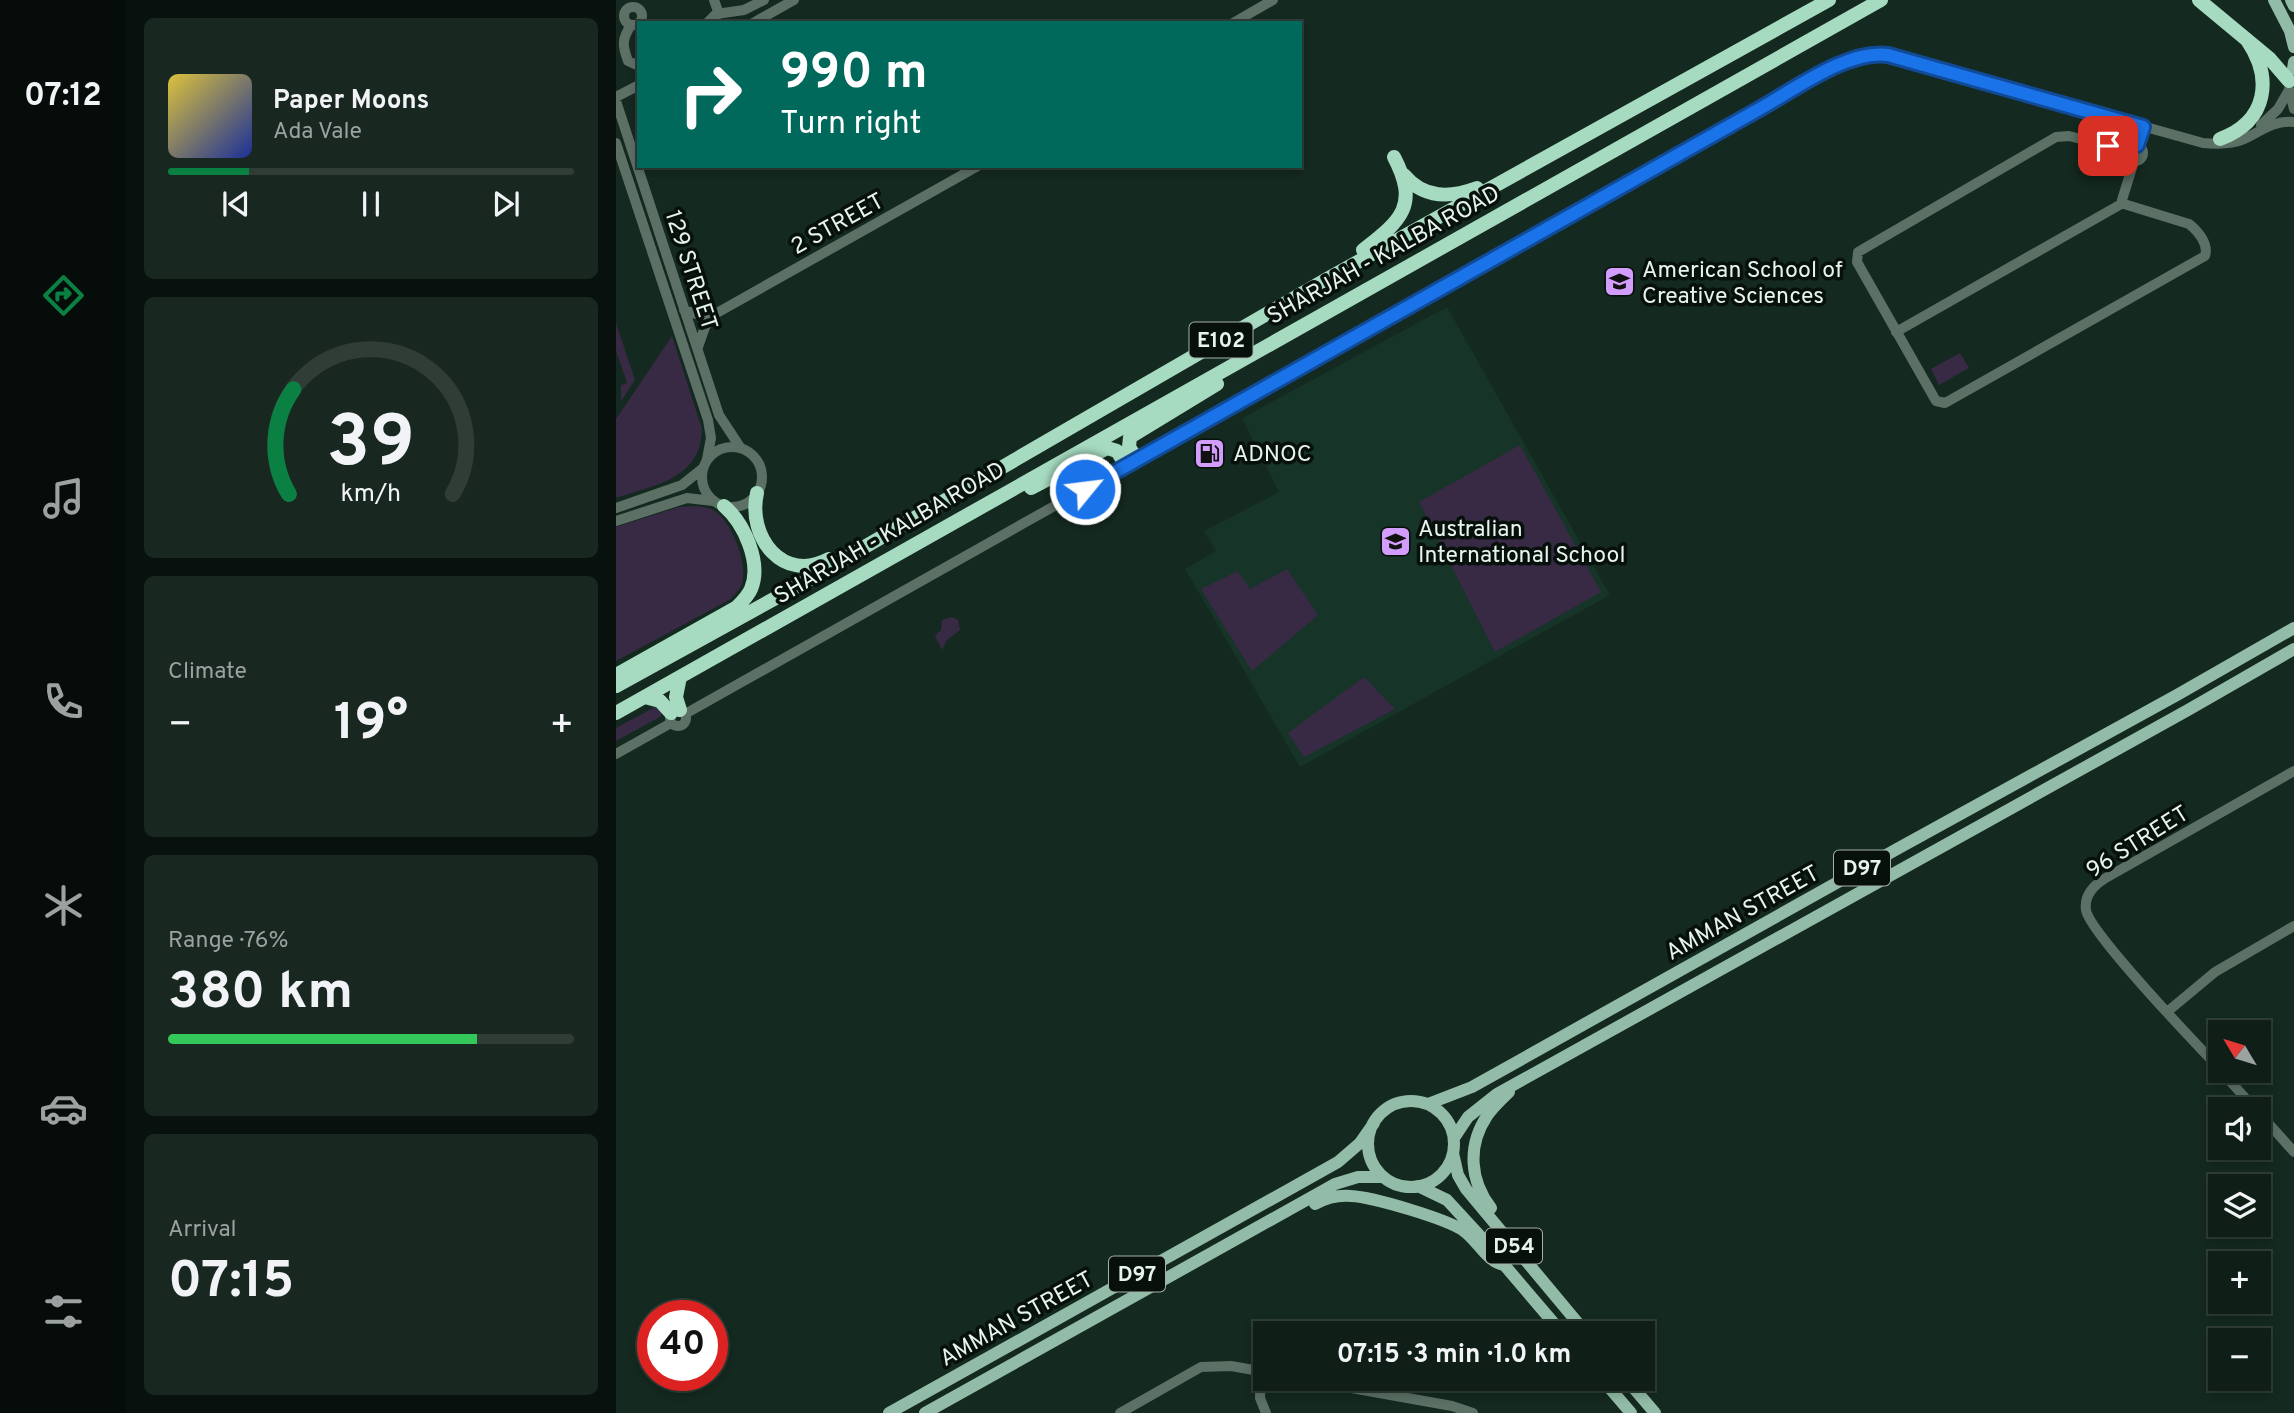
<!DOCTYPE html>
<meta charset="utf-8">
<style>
body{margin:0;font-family:Overpass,sans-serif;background:#182720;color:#f1f3f6;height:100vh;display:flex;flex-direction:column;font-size:26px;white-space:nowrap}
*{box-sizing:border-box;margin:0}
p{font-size:23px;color:#9ba2a1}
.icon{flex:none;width:38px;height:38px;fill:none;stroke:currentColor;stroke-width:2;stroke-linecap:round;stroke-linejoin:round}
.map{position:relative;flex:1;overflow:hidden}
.panel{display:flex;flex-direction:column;gap:18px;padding:18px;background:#08110d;width:490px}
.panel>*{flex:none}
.banner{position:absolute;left:21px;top:21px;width:665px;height:147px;border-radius:0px;box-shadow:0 4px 10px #0003,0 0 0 2px #2f3d36;background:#00695c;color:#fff;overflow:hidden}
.needle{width:46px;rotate:308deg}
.tools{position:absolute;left:1592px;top:1020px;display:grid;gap:14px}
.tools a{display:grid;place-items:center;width:63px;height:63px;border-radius:0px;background:#0f1f17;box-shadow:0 4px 10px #0003,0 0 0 2px #2f3d36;font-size:35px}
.speed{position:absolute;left:21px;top:1300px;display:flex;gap:14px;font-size:35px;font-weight:700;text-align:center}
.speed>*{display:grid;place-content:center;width:91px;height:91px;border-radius:50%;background:#0f1f17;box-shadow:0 4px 10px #0003,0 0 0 2px #2f3d36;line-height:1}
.speed .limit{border:10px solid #d22;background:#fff;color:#111}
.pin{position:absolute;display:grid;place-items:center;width:60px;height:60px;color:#fff;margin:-30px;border-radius:14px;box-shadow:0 4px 10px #0006}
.me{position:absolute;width:77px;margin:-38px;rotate:61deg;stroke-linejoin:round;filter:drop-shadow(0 0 5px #0008)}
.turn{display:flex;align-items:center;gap:24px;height:147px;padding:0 28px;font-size:32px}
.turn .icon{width:91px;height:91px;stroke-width:2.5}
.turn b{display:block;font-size:49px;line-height:60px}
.big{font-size:52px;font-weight:700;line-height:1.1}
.panel .tile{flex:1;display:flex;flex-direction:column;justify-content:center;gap:10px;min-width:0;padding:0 24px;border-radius:10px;background:#182720}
.panel .dial{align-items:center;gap:0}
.dial svg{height:182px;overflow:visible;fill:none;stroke:#2f3d36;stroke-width:7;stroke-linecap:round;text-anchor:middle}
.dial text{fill:#f1f3f6;stroke:none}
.song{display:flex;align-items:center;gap:21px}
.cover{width:84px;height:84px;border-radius:10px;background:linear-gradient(135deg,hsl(50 70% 55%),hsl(230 70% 35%))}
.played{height:7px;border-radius:4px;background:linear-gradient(90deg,#0b8043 20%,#2f3d36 20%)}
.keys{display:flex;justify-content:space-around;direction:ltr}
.heat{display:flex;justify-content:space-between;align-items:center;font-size:38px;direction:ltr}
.charge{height:10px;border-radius:5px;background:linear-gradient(90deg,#34c759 76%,#2f3d36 0)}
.trip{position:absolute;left:637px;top:1321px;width:402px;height:70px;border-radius:0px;background:#0f1f17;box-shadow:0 4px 10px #0003,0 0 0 2px #2f3d36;font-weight:700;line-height:70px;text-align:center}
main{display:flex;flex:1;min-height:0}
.dock{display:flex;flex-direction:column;width:126px;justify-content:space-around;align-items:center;background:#060c09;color:#9ba2a1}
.dock .icon{width:49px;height:49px}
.dock .active{color:#0b8043}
.dock b{font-size:32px;color:#f1f3f6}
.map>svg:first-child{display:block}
.built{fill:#163427}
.green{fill:#382a44}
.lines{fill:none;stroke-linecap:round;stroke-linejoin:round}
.minor{stroke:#5c7065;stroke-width:10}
.major{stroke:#92bca7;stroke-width:12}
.highway{stroke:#a7dbc1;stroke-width:14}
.route-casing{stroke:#114b97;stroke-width:18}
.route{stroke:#1a73e8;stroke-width:12}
.labels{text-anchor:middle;stroke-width:7;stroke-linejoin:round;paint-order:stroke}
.shield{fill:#07100b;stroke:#a4b0a9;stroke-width:2}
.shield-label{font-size:21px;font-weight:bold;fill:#e7f4ed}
.street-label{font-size:23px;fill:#e7f4ed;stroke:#07100b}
.poi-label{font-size:23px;fill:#e7f4ed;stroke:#07100b;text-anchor:start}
</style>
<main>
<nav class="dock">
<b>07:12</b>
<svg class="icon active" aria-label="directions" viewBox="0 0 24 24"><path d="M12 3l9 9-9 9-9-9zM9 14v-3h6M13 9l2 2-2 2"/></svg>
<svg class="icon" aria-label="music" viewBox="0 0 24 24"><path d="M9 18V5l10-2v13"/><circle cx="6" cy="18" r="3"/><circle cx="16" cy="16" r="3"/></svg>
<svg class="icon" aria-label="phone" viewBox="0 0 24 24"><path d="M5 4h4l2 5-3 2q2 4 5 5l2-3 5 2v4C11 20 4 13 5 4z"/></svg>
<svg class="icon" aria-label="climate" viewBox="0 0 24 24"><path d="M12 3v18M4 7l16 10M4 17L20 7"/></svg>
<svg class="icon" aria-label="car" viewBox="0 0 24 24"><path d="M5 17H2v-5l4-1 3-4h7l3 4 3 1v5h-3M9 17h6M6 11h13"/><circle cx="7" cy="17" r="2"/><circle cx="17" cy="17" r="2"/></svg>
<svg class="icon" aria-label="filters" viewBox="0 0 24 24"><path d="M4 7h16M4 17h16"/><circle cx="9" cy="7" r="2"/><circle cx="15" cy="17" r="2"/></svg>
</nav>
<section class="panel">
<div class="tile">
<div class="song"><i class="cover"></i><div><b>Paper Moons</b><p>Ada Vale</p></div></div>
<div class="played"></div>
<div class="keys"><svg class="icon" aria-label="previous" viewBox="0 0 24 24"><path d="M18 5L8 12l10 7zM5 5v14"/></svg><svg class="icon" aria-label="pause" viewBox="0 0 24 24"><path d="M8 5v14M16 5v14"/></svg><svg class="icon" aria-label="next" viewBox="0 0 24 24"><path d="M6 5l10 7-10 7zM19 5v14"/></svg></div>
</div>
<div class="tile dial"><svg viewBox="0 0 100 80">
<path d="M14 69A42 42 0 1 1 86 69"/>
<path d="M14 69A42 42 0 0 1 16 23" stroke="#0b8043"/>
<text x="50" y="56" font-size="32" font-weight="700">39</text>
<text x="50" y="72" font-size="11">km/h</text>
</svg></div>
<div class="tile"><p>Climate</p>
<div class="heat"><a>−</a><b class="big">19°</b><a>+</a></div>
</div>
<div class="tile"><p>Range · 76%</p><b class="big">380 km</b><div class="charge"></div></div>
<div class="tile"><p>Arrival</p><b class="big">07:15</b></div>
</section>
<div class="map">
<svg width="1678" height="1413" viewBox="0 0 1678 1413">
<rect width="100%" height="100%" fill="#14291f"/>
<path class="built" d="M831,307L994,595L684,767L569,569L600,551L588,531L663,492L626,418Z"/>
<path class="green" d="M0,323L19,380L5,401V385L11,383L0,351Z
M56,336L86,429C85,479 39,485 0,498V419Z
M1344,353L1353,368L1323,385L1315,369Z
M904,445L985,592L879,652L803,502Z
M80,506C85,507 92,507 97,510C115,519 134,566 125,586C123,590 118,595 115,599L0,661V527L63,507Z
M671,569L702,615L636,671L585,589L622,571L634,589Z
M336,617L342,620L344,630L331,640L326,650L319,636L325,630L326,620Z
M748,677L779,709L688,757L672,733Z
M39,707L46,713L44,717L0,741V728Z"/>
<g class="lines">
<path class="minor" d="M98,0L103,14
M8 16a9 9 0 1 1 18 0a9 9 0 1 1-18 0Z
M91,23L100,14L128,10L148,0
M137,23L178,0
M617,23L657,0
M15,25C6,39 6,45 12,61L23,66
M1673,89L1678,109
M0,97L23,85
M0,101L103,415L124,447
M1645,125L1662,109L1673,90
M0,143L92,420L95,438L91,459
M1511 153a8 8 0 1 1 16 0a8 8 0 1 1-16 0Z
M1511,151L1453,136L1440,137L1242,252L1241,262L1320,401L1329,403L1589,256C1593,244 1582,231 1573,224L1508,204L1506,200L1518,161
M68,310L83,315L99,314
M1280,332L1507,203
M82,347L89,327L99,314L362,166
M86 477a30 30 0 1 1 60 0a30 30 0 1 1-60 0Z
M0,508L66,485L86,469
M0,521L71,498L97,501
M54 718a8 8 0 1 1 16 0a8 8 0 1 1-16 0Z
M69,714L1138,112L1231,60L1251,54L1272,55L1587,143C1599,144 1614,145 1626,140C1644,132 1657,120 1678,122
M0,754L55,723
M1551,1012L1599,972L1678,926
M1605,1070C1583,1047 1473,932 1470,910C1468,896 1477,886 1488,879L1678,771
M1605,1071L1640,1110
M1643,1113L1678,1152
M645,1372L644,1398L650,1413
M685,1379L836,1406L857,1413
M504,1413L585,1367L615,1366L649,1372"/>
<path class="major" d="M1658,0L1674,31L1678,47
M1675,0L1678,6
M1677,69L1678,62
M752 1144a43 43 0 1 1 86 0a43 43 0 1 1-86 0Z
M812,1104L856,1087L1281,849L1561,695L1678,628
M838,1138L852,1117L881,1094L1572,710L1678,649
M837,1153L842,1175L850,1189L971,1334
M802,1186L831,1200L866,1238
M699,1204C710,1198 722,1195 735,1196C757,1197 831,1219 848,1231C862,1241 871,1262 888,1265
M875,1208C854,1181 851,1146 871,1116C877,1107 885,1100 893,1092
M884,1260L947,1334
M986,1379L1015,1413
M1010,1379L1039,1413
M273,1413L722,1162L744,1143L758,1123
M309,1413L719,1184L742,1177H767"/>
<path class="highway" d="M1583,0L1654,59L1673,81
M1604,139C1652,121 1657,78 1631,40
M788,175C808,199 834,198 861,188
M747,250C786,220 803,205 778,157
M521,460L513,447L514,437L601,384
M415,488L491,448L501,451L510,466
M141,493C131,537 167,584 213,559
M0,675L121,607C127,601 132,596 135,589C146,563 128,523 108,506
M0,686L176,589L711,279L1213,0
M29,697L44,701L55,713
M64,710L60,697L64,677
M0,713L1265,0"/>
</g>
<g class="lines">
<defs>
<path id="route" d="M469,489L1138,112C1175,92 1231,49 1272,55L1527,127L1521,145H1515L1511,151L1492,146"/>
</defs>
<use href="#route" class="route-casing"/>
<use href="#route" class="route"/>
</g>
<defs>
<symbol id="school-square" viewBox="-11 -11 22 22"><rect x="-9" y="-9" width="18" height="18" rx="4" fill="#d29dfd" stroke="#07100b"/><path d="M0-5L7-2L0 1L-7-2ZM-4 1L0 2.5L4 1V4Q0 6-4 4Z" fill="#111"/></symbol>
<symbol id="fuel-square" viewBox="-11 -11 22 22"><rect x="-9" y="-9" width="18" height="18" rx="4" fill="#d29dfd" stroke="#07100b"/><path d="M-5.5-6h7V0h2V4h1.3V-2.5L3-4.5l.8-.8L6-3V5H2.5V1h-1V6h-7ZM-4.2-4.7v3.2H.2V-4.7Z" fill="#111"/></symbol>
</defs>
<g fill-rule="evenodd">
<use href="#school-square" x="986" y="264" width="35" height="35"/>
<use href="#fuel-square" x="576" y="436" width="35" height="35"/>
<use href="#school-square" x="762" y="524" width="35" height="35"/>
</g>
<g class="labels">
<g class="shield">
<rect x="573.5" y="322.5" width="63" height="35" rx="5"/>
<rect x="1218" y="850.5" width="56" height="35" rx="5"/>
<rect x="870" y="1228.5" width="56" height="35" rx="5"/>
<rect x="493" y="1256.5" width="56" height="35" rx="5"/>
</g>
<g class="shield-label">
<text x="605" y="347">E102</text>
<text x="1246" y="875">D97</text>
<text x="898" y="1253">D54</text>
<text x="521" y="1281">D97</text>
</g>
<g class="street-label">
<text transform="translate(221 223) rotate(-29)" y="8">2 STREET</text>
<text transform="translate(767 254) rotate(-29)" y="8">SHARJAH - KALBA ROAD</text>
<text transform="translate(76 270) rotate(72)" y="8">129 STREET</text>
<text transform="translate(273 532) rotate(-30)" y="8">SHARJAH - KALBA ROAD</text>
<text transform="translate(1521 841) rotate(-32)" y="8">96 STREET</text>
<text transform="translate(1126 912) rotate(-29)" y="8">AMMAN STREET</text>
<text transform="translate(400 1318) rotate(-29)" y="8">AMMAN STREET</text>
</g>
<g class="poi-label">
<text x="1026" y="277">American School of<tspan x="1026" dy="26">Creative Sciences</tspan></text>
<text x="617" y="461">ADNOC</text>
<text x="802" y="536">Australian<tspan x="802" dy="26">International School</tspan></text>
</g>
</g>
</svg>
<div class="tools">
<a><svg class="needle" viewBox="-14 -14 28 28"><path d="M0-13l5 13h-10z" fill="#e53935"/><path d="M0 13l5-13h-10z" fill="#9ba2a1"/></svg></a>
<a><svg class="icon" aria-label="sound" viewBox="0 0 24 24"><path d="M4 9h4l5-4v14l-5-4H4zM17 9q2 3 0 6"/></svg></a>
<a><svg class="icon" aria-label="layers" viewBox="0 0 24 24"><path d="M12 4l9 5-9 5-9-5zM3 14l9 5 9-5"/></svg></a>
<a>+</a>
<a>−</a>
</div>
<div class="speed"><div class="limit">40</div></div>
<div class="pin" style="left:1492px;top:146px;background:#d93025"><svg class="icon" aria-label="arrive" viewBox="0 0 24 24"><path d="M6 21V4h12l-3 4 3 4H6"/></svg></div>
<svg class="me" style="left:469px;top:489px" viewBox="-20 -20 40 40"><circle r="17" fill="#1a73e8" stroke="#fff" stroke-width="3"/><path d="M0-11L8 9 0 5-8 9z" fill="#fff"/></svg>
<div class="trip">07:15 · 3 min · 1.0 km</div>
<div class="banner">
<div class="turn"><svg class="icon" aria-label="right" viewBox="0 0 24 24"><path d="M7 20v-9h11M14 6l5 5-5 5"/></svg><div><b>990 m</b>Turn right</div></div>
</div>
</div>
</main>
